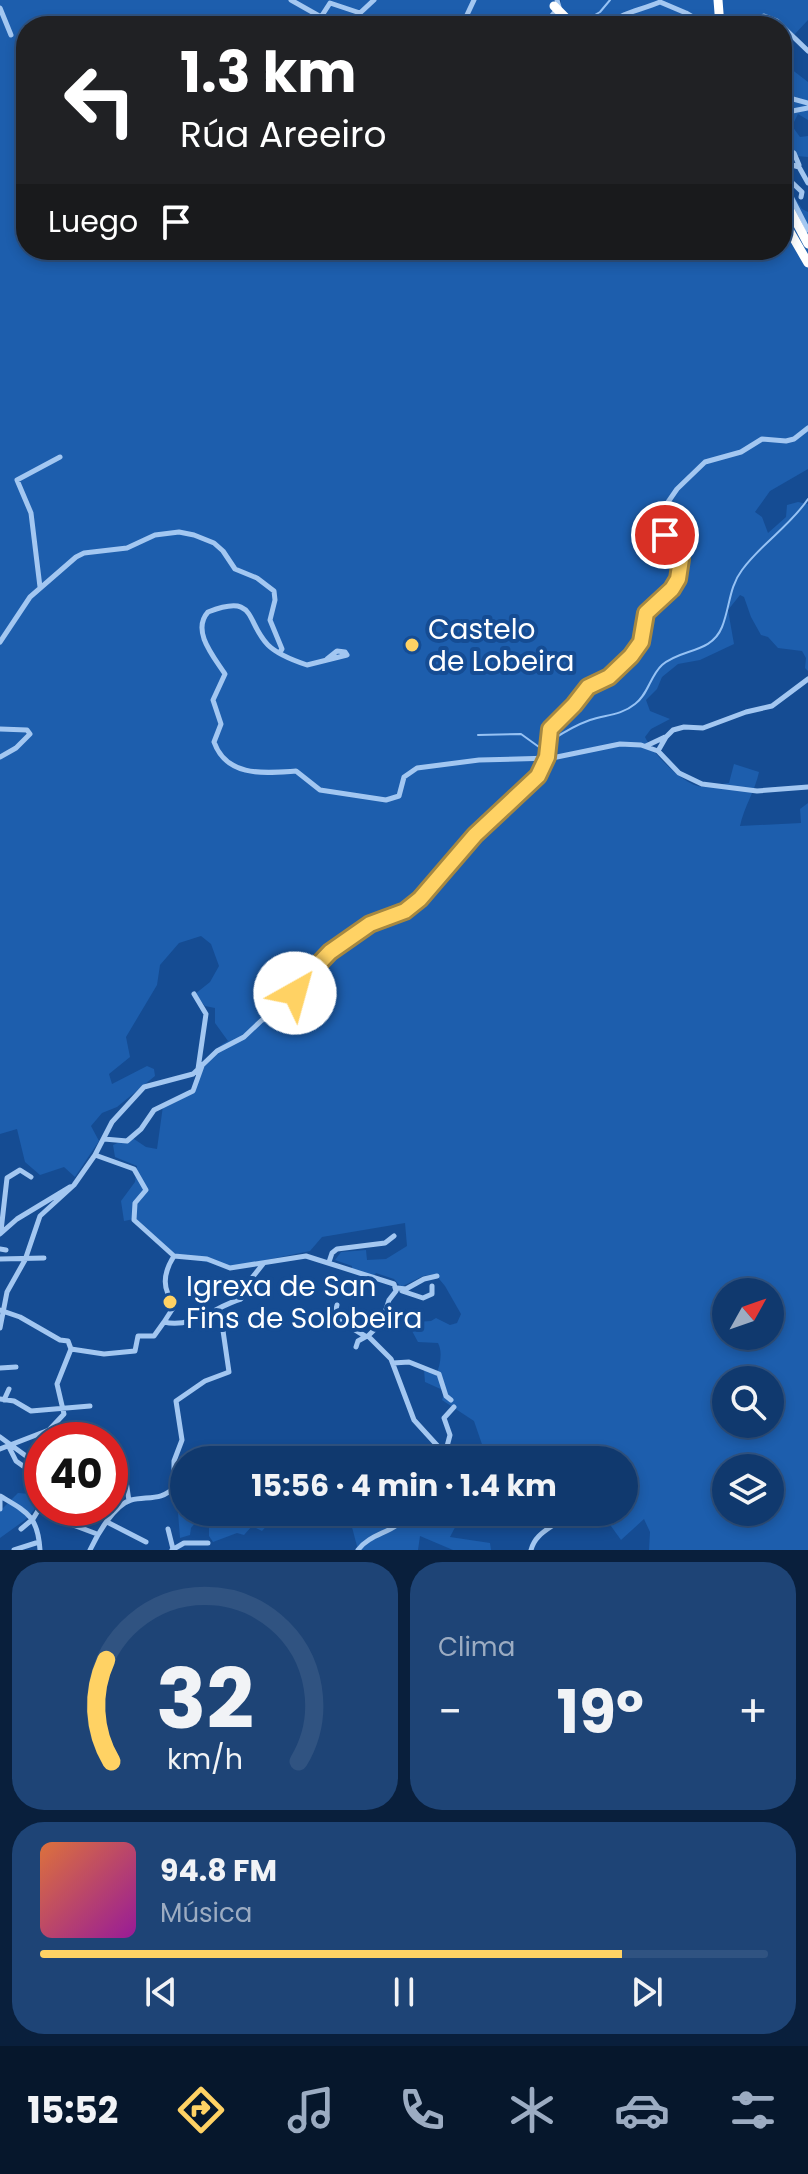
<!DOCTYPE html>
<html lang="es">
<meta charset="utf-8">
<style>
body{margin:0;font-family:Poppins,sans-serif;background:#1e4476;color:#f1f3f6;height:100vh;display:flex;flex-direction:column;font-size:30px;white-space:nowrap}
*{box-sizing:border-box;margin:0}
p{font-size:26px;color:#9cacc2}
.icon{flex:none;width:44px;height:44px;fill:none;stroke:currentColor;stroke-width:2;stroke-linecap:round;stroke-linejoin:round}
.map{position:relative;height:1550px;overflow:hidden}
.drawer{display:flex;flex-direction:column;gap:12px;padding:12px;background:#091f3c;flex:1}
.drawer>*{flex:none}
.top-card{position:absolute;left:16px;top:16px;width:776px;height:244px;border-radius:32px;box-shadow:0 4px 12px #0003,0 0 0 2px #305381;background:#202124;color:#fff;overflow:hidden}
.needle{width:52px;rotate:50deg}
.controls{position:absolute;left:712px;top:1278px;display:grid;gap:16px}
.controls a{display:grid;place-items:center;width:72px;height:72px;border-radius:50%;background:#10396e;box-shadow:0 4px 12px #0003,0 0 0 2px #305381;font-size:40px}
.speed{position:absolute;left:24px;top:1422px;display:flex;gap:16px;font-size:40px;font-weight:700;text-align:center}
.speed>*{display:grid;place-content:center;width:104px;height:104px;border-radius:50%;background:#10396e;box-shadow:0 4px 12px #0003,0 0 0 2px #305381;line-height:1}
.speed .limit{border:12px solid #d22;background:#fff;color:#111}
.pin{position:absolute;display:grid;place-items:center;width:68px;height:68px;color:#fff;margin:-34px;border:4px solid #fff;border-radius:50%;box-shadow:0 2px 8px #0007}
.me{position:absolute;width:88px;margin:-44px;rotate:38deg;stroke-linejoin:round;filter:drop-shadow(0 0 6px #0008)}
.turn{display:flex;align-items:center;gap:28px;height:168px;padding:0 32px;font-size:36px}
.turn .icon{width:104px;height:104px;stroke-width:2.5}
.turn b{display:block;font-size:56px;line-height:68px}
.then{display:flex;align-items:center;height:76px;padding:0 32px;background:#0003;gap:16px;font-size:30px}
.big{font-size:60px;font-weight:700;line-height:1.1}
.drawer .tile{flex:1;display:flex;flex-direction:column;justify-content:center;gap:12px;min-width:0;padding:0 28px;border-radius:32px;background:#1e4476}
.drawer .dial{align-items:center;gap:0}
.dial svg{height:208px;overflow:visible;fill:none;stroke:#305381;stroke-width:7;stroke-linecap:round;text-anchor:middle}
.dial text{fill:#f1f3f6;stroke:none}
.song{display:flex;align-items:center;gap:24px}
.cover{width:96px;height:96px;border-radius:12px;background:linear-gradient(135deg,hsl(20 70% 55%),hsl(300 70% 35%))}
.played{height:8px;border-radius:4px;background:linear-gradient(90deg,#ffd264 80%,#305381 80%)}
.keys{display:flex;justify-content:space-around;direction:ltr}
.heat{display:flex;justify-content:space-between;align-items:center;font-size:44px;direction:ltr}
.drawer .tiles{flex:1;display:grid;gap:12px;grid-template-columns:1fr 1fr}
.tile:last-child{grid-column:span 2}
.trip{position:absolute;left:170px;top:1446px;width:468px;height:80px;border-radius:40px;background:#10396e;box-shadow:0 4px 12px #0003,0 0 0 2px #305381;font-weight:700;line-height:80px;text-align:center}
.menu{display:flex;height:128px;justify-content:space-around;align-items:center;background:#06172c;color:#9cacc2}
.menu .icon{width:56px;height:56px}
.menu .selected{color:#ffd264}
.menu b{font-size:36px;color:#f1f3f6}
.map>svg:first-child{display:block}
.green{fill:#1d5ead;fill-rule:evenodd}
.lines{fill:none;stroke-linecap:round;stroke-linejoin:round}
.stream{stroke:#96c2f4;stroke-width:2}
.minor{stroke:#a3c7f1;stroke-width:5}
.highway{stroke:#fff;stroke-width:9}
.highway-bridge{stroke:#fff;stroke-width:9}
.route-casing{stroke:#a68841;stroke-width:20}
.route{stroke:#ffd264;stroke-width:14}
.poi-dot{fill:#ffd264;stroke:#154c93;stroke-width:3}
.labels{text-anchor:middle;stroke-width:8;stroke-linejoin:round;paint-order:stroke}
.poi-label{font-size:28px;fill:#fff;stroke:#154c93;text-anchor:start}
</style>
<div class="map">
<svg width="808" height="1550" viewBox="0 0 808 1550">
<rect width="100%" height="100%" fill="#154c93"/>
<path class="green" d="M0,0H554C559,11 550,18 544,26H26V250H782V177L802,209L808,212V469L770,491L755,512L762,517L768,533L786,517L787,505L798,502L808,504V671L805,668L806,658L802,651L778,648L768,637L761,635L751,617L744,597L740,595L728,610L734,644L700,660L678,664L662,677L657,689L646,700L650,711L670,719L651,729L645,737C653,754 684,786 703,787C711,787 721,784 729,783L734,764L759,772C755,791 744,807 740,826L801,823L800,809L808,803V1550H649L650,1532L644,1519L621,1540L601,1512H624V1460H476L485,1453L474,1421L442,1400L445,1391L425,1382L424,1370L436,1375C440,1366 443,1352 438,1343L418,1342L412,1331L415,1322L431,1321L436,1318L450,1325L457,1323L461,1314L445,1286L435,1274L423,1276L401,1287L394,1279L376,1273L372,1278L352,1271V1266L335,1260L341,1252L366,1250L367,1260L386,1259L407,1246L405,1223L322,1237L310,1251L232,1267L174,1256L134,1219L124,1221L121,1201L135,1182L137,1166L115,1157L113,1145L131,1137L146,1147L157,1149L163,1106L194,1093C203,1068 203,1055 228,1041L215,1023V1008L205,1006L195,994L210,982L219,966L211,944L201,936L179,943L160,965L157,985L126,1037L130,1057L109,1074L112,1084L147,1066L154,1069L155,1076L117,1107L102,1113L91,1126L99,1141L75,1177L64,1167L40,1175L25,1162L17,1129L0,1134ZM726,1292H770V1336H726ZM726,1380H770V1424H726ZM726,1468H770V1512H726Z
M561,0H808V20L794,35L777,21L762,17L761,26H577L588,22L586,17L561,26H545L561,9Z
M782,62L808,82V120L798,114L792,126L800,137L808,136V157L797,156L786,151L782,155Z
M18,1493L30,1494L35,1509L25,1520L0,1538V1511Z
M177,1500L184,1501V1512H270L271,1521L262,1531L252,1526L244,1535L237,1533L213,1542L209,1536V1524L200,1517L191,1528L190,1535L180,1538Z
M348,1512H463L450,1537L490,1543L491,1550H453L420,1536L418,1550H358Z"/>
<g class="lines">
<path class="stream" d="M576,26L600,12L610,0
M478,735L521,734L539,747L543,745
M552,740C564,732 576,725 590,720C605,715 622,715 635,704C648,695 650,676 662,665C681,648 711,654 722,627C730,607 729,587 742,570C762,543 790,526 808,499"/>
<path class="minor" d="M291,0L321,17L330,3L360,13L374,0
M0,8L11,35
M467,26L466,17L474,0
M543,26L559,7L557,0
M606,26C625,11 639,11 660,2L686,13L708,26
M754,26L755,21L764,16L777,21L782,26
M782,26L808,51
M782,96L808,103
M782,113L808,108
M782,145L794,153L799,165
M782,162L799,167L808,183
M782,173L802,192L801,197
M782,179L808,230
M40,587L31,513L17,480L60,457
M0,642L30,597L76,557L84,553L127,548L155,535L179,532L194,535L214,543L223,551L235,569L257,578L274,591L275,600L270,620L282,649L280,652
M347,655L307,665C295,661 277,654 268,645C245,621 257,593 208,612C191,631 214,657 225,674L213,700L221,724L214,742C227,778 265,773 296,771L320,790L386,800L399,796L404,777L417,768L479,760L552,758L620,744L641,745L658,751L679,773L702,784L757,791L808,787
M327,659L337,651L345,652L347,655
M0,729L27,730L30,734L16,748L0,757
M646,746L665,737
M658,751L666,737L673,730L684,727L703,728L746,712L772,706L808,679
M194,994L206,1014L198,1069
M104,1139L127,1141L141,1129L154,1110L193,1091L202,1066
M95,1155L134,1169L146,1190L135,1203L134,1220L174,1256
M1,1231L7,1178L20,1170L31,1177
M0,1234L17,1219L70,1187
M0,1249L6,1250
M0,1259L44,1258
M329,1262L332,1253L337,1249L385,1243L394,1236
M397,1288L406,1289L424,1279L437,1276
M402,1291L423,1298L432,1294V1286
M337,1305L334,1317L365,1336
M0,1310L20,1317L60,1340L68,1341L71,1349
M164,1322L175,1305C174,1301 171,1298 168,1294C162,1281 167,1267 174,1256L207,1259L230,1268L306,1256L394,1284L396,1291L389,1300L382,1322L368,1336L391,1359L414,1420L445,1454L444,1460
M0,1328L7,1292L25,1260L40,1216L74,1185L95,1155L112,1122L144,1087L193,1074L217,1051L244,1037L262,1020L280,1015L309,974L330,952L370,924L405,911L420,899L475,835L538,776L547,757L550,729L574,705L585,689L609,677L631,656L641,642L646,613L672,589L678,579L681,559L678,550L662,528V522L666,505L677,489L705,462L741,452L762,439L786,441L794,439L808,428
M356,1347L358,1341L367,1336
M71,1349L104,1354L135,1351L138,1336H154L164,1322C192,1329 216,1306 241,1299L251,1279L263,1264
M393,1363L409,1362L439,1374L446,1396L451,1400
M0,1368L16,1367
M0,1399L14,1401L31,1411L90,1406
M4,1400L9,1389
M0,1437L26,1456L32,1457
M8,1445L16,1461L23,1466
M0,1449L49,1430L64,1414L57,1384L71,1349
M445,1454L450,1435L444,1418L454,1407
M125,1474L129,1501
M0,1496C27,1512 38,1516 40,1550
M0,1499V1509
M61,1514L65,1522L97,1534
M107,1522L146,1542
M21,1529L33,1519L42,1504
M168,1529L173,1549
M14,1550L39,1542
M90,1550C97,1535 114,1505 131,1500C146,1496 163,1501 174,1487V1461L182,1440L176,1401L205,1381L229,1372L220,1310
M172,1550L184,1543H208
M358,1550C372,1531 397,1534 408,1512
M531,1550C536,1530 556,1528 568,1512"/>
<path class="highway" d="M718,0L720,26
M782,195L808,244
M782,218L808,263"/>
<path class="highway-bridge" d="M554,6L574,26"/>
</g>
<g class="lines">
<defs>
<path id="route" d="M295,993L309,974L330,952L370,924L405,911L420,899L475,835L538,776L547,757L550,729L574,705L588,687L609,677L631,656L641,642L646,613L672,589L678,579L681,559L678,550L665,535"/>
</defs>
<use href="#route" class="route-casing"/>
<use href="#route" class="route"/>
</g>
<g class="poi-dot">
<circle cx="412" cy="645" r="8"/>
<circle cx="170" cy="1302" r="8"/>
</g>
<g class="labels">
<g class="poi-label">
<text x="428" y="639">Castelo<tspan x="428" dy="32">de Lobeira</tspan></text>
<text x="186" y="1296">Igrexa de San<tspan x="186" dy="32">Fins de Solobeira</tspan></text>
</g>
</g>
</svg>
<div class="controls">
<a><svg class="needle" viewBox="-14 -14 28 28"><path d="M0-13l5 13h-10z" fill="#e53935"/><path d="M0 13l5-13h-10z" fill="#9cacc2"/></svg></a>
<a><svg class="icon" aria-label="search" viewBox="0 0 24 24"><circle cx="10" cy="10" r="6"/><path d="M15 15l6 6"/></svg></a>
<a><svg class="icon" aria-label="layers" viewBox="0 0 24 24"><path d="M12 4l9 5-9 5-9-5zM3 14l9 5 9-5"/></svg></a>
</div>
<div class="speed"><div class="limit">40</div></div>
<div class="pin" style="left:665px;top:535px;background:#d93025"><svg class="icon" aria-label="arrive" viewBox="0 0 24 24"><path d="M6 21V4h12l-3 4 3 4H6"/></svg></div>
<svg class="me" style="left:295px;top:993px" viewBox="-20 -20 40 40"><circle r="19" fill="#fff"/><path d="M0-13L10 11 0 6-10 11z" fill="#ffd264"/></svg>
<div class="trip">15:56 · 4 min · 1.4 km</div>
<div class="top-card">
<div class="turn"><svg class="icon" aria-label="left" viewBox="0 0 24 24"><path d="M17 20v-9H6M10 6l-5 5 5 5"/></svg><div><b>1.3 km</b>Rúa Areeiro</div></div>
<div class="then">Luego<svg class="icon" aria-label="arrive" viewBox="0 0 24 24"><path d="M6 21V4h12l-3 4 3 4H6"/></svg></div>
</div>
</div>
<section class="drawer">
<div class="tiles">
<div class="tile dial"><svg viewBox="0 0 100 80">
<path d="M14 69A42 42 0 1 1 86 69"/>
<path d="M14 69A42 42 0 0 1 12 30" stroke="#ffd264"/>
<text x="50" y="56" font-size="32" font-weight="700">32</text>
<text x="50" y="72" font-size="11">km/h</text>
</svg></div>
<div class="tile"><p>Clima</p>
<div class="heat"><a>−</a><b class="big">19°</b><a>+</a></div>
</div>
<div class="tile">
<div class="song"><i class="cover"></i><div><b>94.8 FM</b><p>Música</p></div></div>
<div class="played"></div>
<div class="keys"><svg class="icon" aria-label="previous" viewBox="0 0 24 24"><path d="M18 5L8 12l10 7zM5 5v14"/></svg><svg class="icon" aria-label="pause" viewBox="0 0 24 24"><path d="M8 5v14M16 5v14"/></svg><svg class="icon" aria-label="next" viewBox="0 0 24 24"><path d="M6 5l10 7-10 7zM19 5v14"/></svg></div>
</div>
</div>
</section>
<nav class="menu">
<b>15:52</b>
<svg class="icon selected" aria-label="directions" viewBox="0 0 24 24"><path d="M12 3l9 9-9 9-9-9zM9 14v-3h6M13 9l2 2-2 2"/></svg>
<svg class="icon" aria-label="music" viewBox="0 0 24 24"><path d="M9 18V5l10-2v13"/><circle cx="6" cy="18" r="3"/><circle cx="16" cy="16" r="3"/></svg>
<svg class="icon" aria-label="phone" viewBox="0 0 24 24"><path d="M5 4h4l2 5-3 2q2 4 5 5l2-3 5 2v4C11 20 4 13 5 4z"/></svg>
<svg class="icon" aria-label="climate" viewBox="0 0 24 24"><path d="M12 3v18M4 7l16 10M4 17L20 7"/></svg>
<svg class="icon" aria-label="car" viewBox="0 0 24 24"><path d="M5 17H2v-5l4-1 3-4h7l3 4 3 1v5h-3M9 17h6M6 11h13"/><circle cx="7" cy="17" r="2"/><circle cx="17" cy="17" r="2"/></svg>
<svg class="icon" aria-label="filters" viewBox="0 0 24 24"><path d="M4 7h16M4 17h16"/><circle cx="9" cy="7" r="2"/><circle cx="15" cy="17" r="2"/></svg>
</nav>
